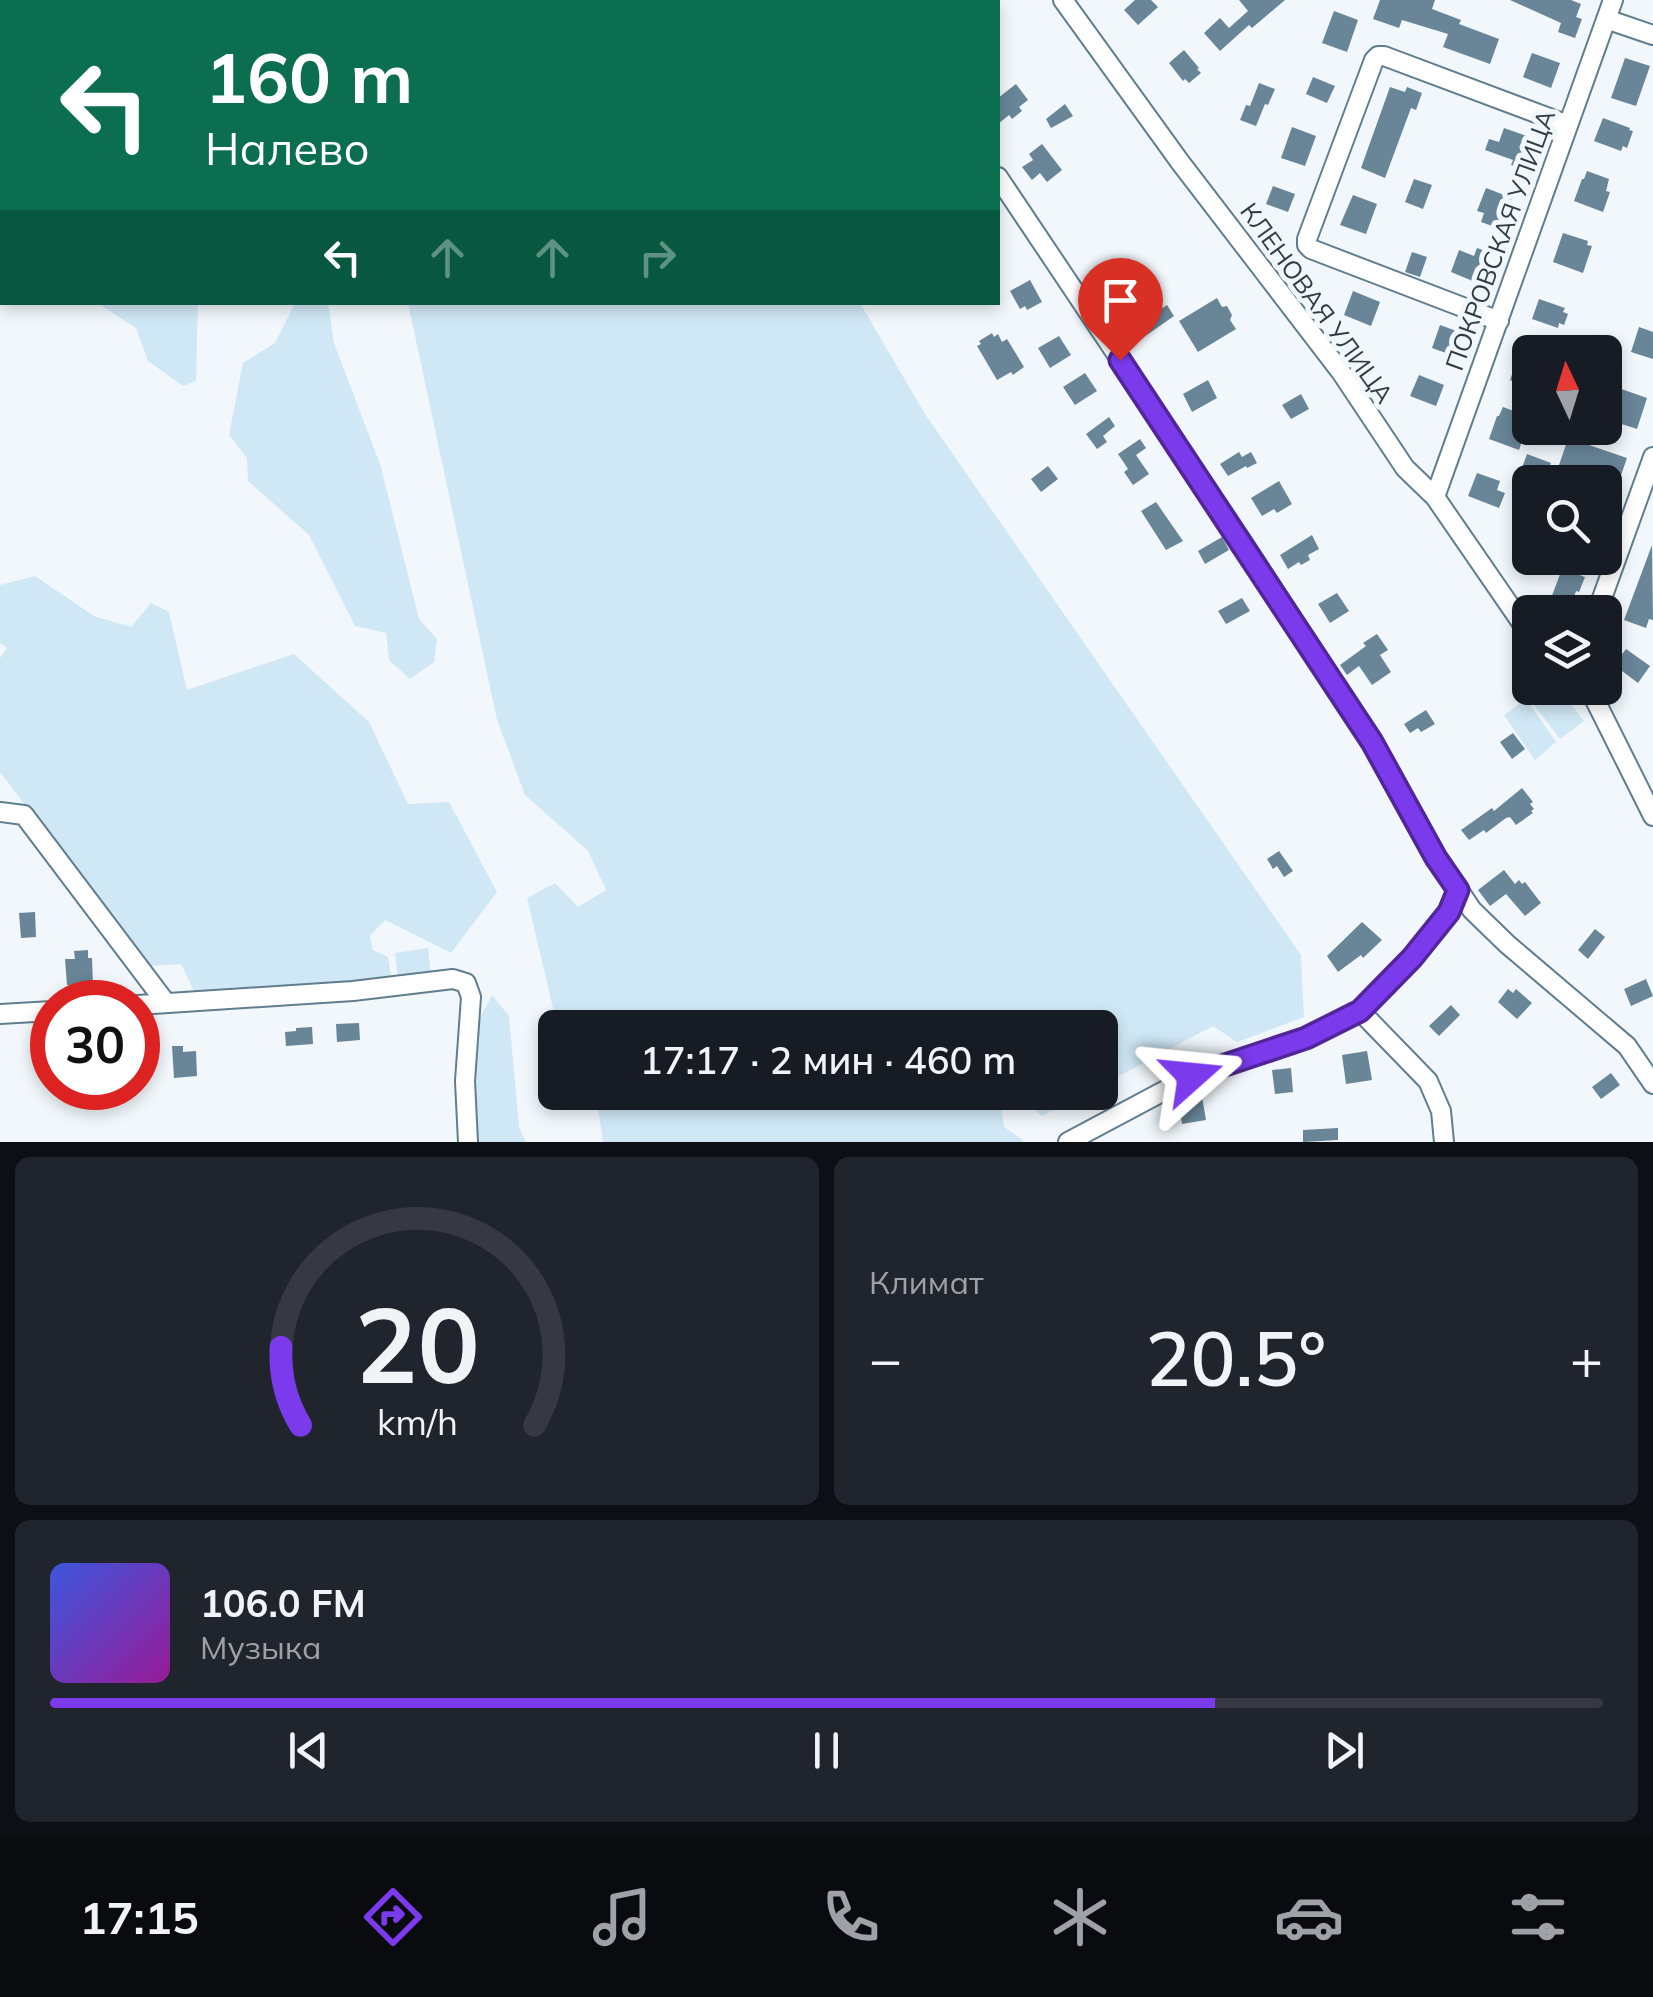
<!DOCTYPE html>
<html lang="ru">
<meta charset="utf-8">
<style>
body{margin:0;font-family:Mulish,sans-serif;background:#20242c;color:#f1f3f6;height:100vh;display:flex;flex-direction:column;font-size:38px;white-space:nowrap}
*{box-sizing:border-box;margin:0}
p{font-size:32px;color:#9ea1a6}
.icon{flex:none;width:55px;height:55px;fill:none;stroke:currentColor;stroke-width:2;stroke-linecap:round;stroke-linejoin:round}
.map{position:relative;height:1142px;overflow:hidden}
.details{display:flex;flex-direction:column;gap:15px;padding:15px;background:#0d0f14;flex:1}
.details>*{flex:none}
.banner{position:absolute;left:0px;top:0px;width:1000px;height:305px;box-shadow:0 5px 15px #0003;background:#0b6e4f;color:#fff;overflow:hidden}
.needle{width:65px;rotate:356deg}
.controls{position:absolute;left:1512px;top:335px;display:grid;gap:20px}
.controls a{display:grid;place-items:center;width:110px;height:110px;border-radius:15px;background:#171b24;box-shadow:0 5px 15px #0003;font-size:50px}
.speed{position:absolute;left:30px;top:980px;display:flex;gap:20px;font-size:50px;font-weight:700;text-align:center}
.speed>*{display:grid;place-content:center;width:130px;height:130px;border-radius:50%;background:#171b24;box-shadow:0 5px 15px #0003;line-height:1}
.speed .limit{border:15px solid #d22;background:#fff;color:#111}
.pin{position:absolute;display:grid;place-items:center;width:85px;height:85px;color:#fff;margin:-102px -42px;border-radius:50% 50% 50% 0;rotate:-45deg;box-shadow:0 0 10px #0007}
.pin .icon{rotate:45deg}
.me{position:absolute;width:110px;margin:-55px;rotate:72deg;stroke-linejoin:round;filter:drop-shadow(0 0 8px #0008)}
.turn{display:flex;align-items:center;gap:35px;height:210px;padding:0 40px;font-size:45px}
.turn .icon{width:130px;height:130px;stroke-width:2.5}
.turn b{display:block;font-size:70px;line-height:85px}
.lanes{display:flex;align-items:center;height:95px;padding:0 40px;background:#0003;justify-content:center;gap:50px;direction:ltr}
.lanes .off{opacity:.35}
.big{font-size:75px;font-weight:600;line-height:1.1}
.details .card{flex:1;display:flex;flex-direction:column;justify-content:center;gap:15px;min-width:0;padding:0 35px;border-radius:15px;background:#20242c}
.details .dial{align-items:center;gap:0}
.dial svg{height:260px;overflow:visible;fill:none;stroke:#363941;stroke-width:7;stroke-linecap:round;text-anchor:middle}
.dial text{fill:#f1f3f6;stroke:none}
.song{display:flex;align-items:center;gap:30px}
.cover{width:120px;height:120px;border-radius:15px;background:linear-gradient(135deg,hsl(230 70% 55%),hsl(300 70% 35%))}
.played{height:10px;border-radius:5px;background:linear-gradient(90deg,#7c3aed 75%,#363941 75%)}
.keys{display:flex;justify-content:space-around;direction:ltr}
.heat{display:flex;justify-content:space-between;align-items:center;font-size:55px;direction:ltr}
.details .tiles{flex:1;display:grid;gap:15px;grid-template-columns:1fr 1fr}
.card:last-child{grid-column:span 2}
.trip{position:absolute;left:538px;top:1010px;width:580px;height:100px;border-radius:15px;background:#171b24;box-shadow:0 5px 15px #0003;font-weight:600;line-height:100px;text-align:center}
.tabs{display:flex;height:160px;justify-content:space-around;align-items:center;background:#090b0e;color:#9ea1a6}
.tabs .icon{width:70px;height:70px}
.tabs .current{color:#7c3aed}
.tabs b{font-size:45px;color:#f1f3f6}
.map>svg:first-child{display:block}
.green{fill:#d0e8f6}
.lines{fill:none;stroke-linecap:round;stroke-linejoin:round}
.stream{stroke:#75b5d9;stroke-width:4}
.building{fill:#688698}
.street-casing{stroke:#607e8f;stroke-width:22}
.street{stroke:#fff;stroke-width:18}
.rail-casing{stroke:#848f94;stroke-width:8}
.rail{stroke:#f1f7fb;stroke-width:4;stroke-dasharray:11;stroke-linecap:butt}
.route-casing{stroke:#51269a;stroke-width:25}
.route{stroke:#7c3aed;stroke-width:18}
.labels{text-anchor:middle;stroke-width:10;stroke-linejoin:round;paint-order:stroke}
.street-label{font-size:25px;fill:#2f3d44;stroke:#f1f7fb}
</style>
<div class="map">
<svg width="1653" height="1142" viewBox="0 0 1653 1142">
<rect width="100%" height="100%" fill="#f1f7fb"/>
<path class="green" d="M84,303H198L196,381L183,386L148,361L136,328L99,304Z
M295,303H328L334,343L380,464L419,619L437,639L434,662L410,679L389,660L386,633L355,626L309,535L248,481L247,458L229,435L243,363L275,343Z
M408,303H860L925,414L1301,955L1304,1017L1237,1042L1213,1026L1100,1086V1028L573,1027L553,1008L527,898L555,883L578,907L606,890L588,851L525,795L497,720Z
M35,576L94,616L131,627L151,603L169,612L187,690L294,654L369,722L408,804L449,802L497,892L451,953L385,920L370,936L373,950L388,957L391,976L351,981L194,991L181,964L148,966L0,772V658L7,648L0,643V585Z
M1551,688H1559L1584,721L1560,739L1532,702Z
M1526,699L1556,742L1535,760L1504,715Z
M428,948L431,975L398,979L395,953Z
M492,995L509,1016L519,1127L526,1142H476L474,1104L480,1018Z
M596,1093V1092L1088,1093L1042,1116L1020,1097L1001,1107L1004,1127L1023,1140L1022,1142H603Z"/>
<g class="lines">
<path class="stream" d="M103,2L105,0
M0,129L2,126"/>
</g>
<path class="building" d="M1135,0H1151L1158,7L1138,25L1124,10Z
M1239,0H1285L1252,28L1249,25L1220,51L1204,33L1220,18L1229,28L1248,11Z
M1380,0H1435L1432,9L1461,20L1459,24L1499,39L1490,64L1443,47L1448,34L1402,20L1399,28L1373,19Z
M1510,0H1571L1581,4L1576,17L1582,19L1575,38L1558,32L1561,23Z
M1334,11L1358,20L1347,52L1322,43Z
M1184,50L1199,68L1197,69L1201,73L1189,83L1185,79L1183,81L1169,63Z
M1532,53L1560,63L1551,88L1523,77Z
M1625,58L1650,66L1636,106L1611,98Z
M1313,77L1335,86L1327,103L1306,94Z
M1259,83L1275,89L1268,105L1265,104L1256,126L1240,120L1246,105L1250,106Z
M1016,84L1028,100L1019,107L1022,111L1012,119L1009,115L998,124V98Z
M1390,87L1405,92L1407,87L1422,93L1416,110L1411,108L1385,178L1361,168Z
M1065,104L1073,116L1051,128L1046,119Z
M1603,118L1630,128L1629,130L1633,131L1627,148L1623,146L1621,151L1594,141Z
M1292,127L1316,136L1305,166L1281,158Z
M1504,128L1532,138L1526,155L1532,157L1526,171L1511,165L1513,160L1485,150L1489,139L1499,142Z
M1042,144L1062,170L1047,182L1040,173L1032,180L1022,167L1033,160L1029,154Z
M1587,171L1609,179L1606,191L1610,192L1603,212L1574,201L1582,179H1584Z
M1414,179L1432,185L1423,209L1405,202Z
M1273,186L1295,194L1288,212L1266,204Z
M1486,188L1512,198L1498,228L1481,222L1484,213L1477,211Z
M1353,195L1377,204L1366,234L1340,225Z
M1273,226L1288,247L1277,255L1261,234Z
M1563,233L1588,241L1587,245L1592,246L1583,273L1553,262Z
M1477,248L1491,253L1480,284L1451,272L1459,250L1474,256Z
M1412,252L1427,257L1420,277L1405,272Z
M1127,260L1131,267L1135,264L1142,275L1138,277L1142,284L1125,295L1110,271Z
M1030,280L1042,302L1027,310L1025,306L1020,309L1010,291Z
M1353,291L1380,302L1371,326L1344,315Z
M1217,298L1222,307L1227,306L1232,315L1230,320L1236,329L1198,352L1179,321Z
M1539,299L1565,308L1563,312L1568,314L1564,325L1559,323L1558,328L1532,319Z
M1167,305L1174,316L1131,346L1122,330L1140,319L1142,322Z
M1440,325L1462,333L1454,356L1432,348Z
M1639,327L1653,332V359L1631,352Z
M992,333L994,337L998,334L1002,342L1007,339L1024,367L1013,375L1011,372L997,380L977,346L981,344L979,341Z
M1059,336L1071,355L1050,368L1038,348Z
M1518,358L1530,363V387L1510,380Z
M1085,373L1097,391L1075,405L1063,387Z
M1419,375L1444,385L1436,406L1410,396Z
M1208,380L1217,398L1192,412L1183,394Z
M1613,386L1647,398L1637,429L1609,420L1611,413L1605,411Z
M1301,394L1309,409L1291,419L1282,405Z
M1503,407L1522,414L1519,423L1522,424L1518,436L1523,438L1519,450L1489,439L1497,416H1499Z
M1109,417L1115,426L1103,436L1107,442L1097,449L1086,434Z
M1570,433L1588,440L1586,444L1627,458L1618,484L1559,465Z
M1140,439L1146,448L1136,455L1149,474L1133,485L1124,472L1128,469L1118,454Z
M1239,452L1242,457L1251,452L1257,463L1247,468L1246,466L1228,476L1220,464Z
M1527,454L1551,463L1544,481L1520,473Z
M1048,466L1058,479L1041,492L1031,479Z
M1477,473L1500,481L1497,490L1505,493L1499,508L1468,496Z
M1279,481L1292,504L1277,513L1274,509L1262,516L1251,498Z
M1156,502L1183,541L1166,550L1141,511Z
M1312,535L1319,549L1308,555L1310,560L1301,565L1299,562L1288,569L1280,555Z
M1222,537L1229,550L1205,564L1198,551Z
M1652,545L1653,620L1649,619L1646,628L1624,620Z
M1562,569L1585,577L1579,592L1576,591L1570,608L1550,601Z
M1337,593L1349,611L1330,623L1318,604Z
M1242,598L1250,611L1226,624L1218,611Z
M1377,634L1388,650L1380,655L1391,672L1372,685L1359,666L1347,675L1340,665L1366,646L1363,643Z
M1626,649L1650,666L1638,683L1614,665Z
M1426,710L1435,724L1421,732L1418,728L1410,733L1404,724Z
M1513,733L1525,749L1512,759L1500,742Z
M1522,788L1533,802L1530,804L1534,809L1531,811L1533,813L1516,825L1510,817L1506,818L1486,833L1484,830L1469,840L1461,830L1492,808L1494,811Z
M1279,851L1293,871L1284,877L1277,866L1273,869L1267,859Z
M1504,870L1515,884L1519,880L1522,884L1525,882L1541,903L1525,916L1506,894L1490,906L1478,890Z
M35,912L36,937L21,938L19,913Z
M1362,922L1382,940L1363,958L1361,955L1338,972L1327,956Z
M1595,929L1605,937L1588,959L1578,950Z
M88,950V958H92L93,984L67,985L65,959H75L74,951Z
M1646,979L1653,996L1631,1006L1624,989Z
M1508,989L1513,993L1516,989L1532,1003L1517,1019L1498,1002Z
M1451,1005L1460,1015L1439,1036L1429,1026Z
M359,1023L360,1040L337,1042L336,1024Z
M312,1027L313,1044L286,1046L285,1032L296,1031V1028Z
M172,1046H183V1052L196,1051L197,1076L174,1078Z
M1367,1051L1372,1080L1346,1084L1342,1055Z
M1291,1068L1293,1092L1275,1094L1272,1070Z
M1611,1073L1620,1085L1601,1099L1592,1087Z
M1202,1097L1206,1120L1182,1124L1178,1102Z
M1338,1128V1140L1303,1142V1130Z"/>
<g class="lines">
<defs>
<path id="street" d="M853,0L856,2
M1063,0L1180,162L1341,372L1405,468L1435,497L1530,635
M1606,19L1653,35
M998,177L1243,543L1372,742L1437,858L1472,910L1507,944L1627,1046L1653,1084
M1499,321L1311,249L1307,245V239L1374,60L1378,56H1384L1568,125
M1435,497L1613,0
M1597,612L1653,457
M1589,688L1653,816
M0,812L24,815L166,1003
M138,1005L353,991L453,979L466,983L471,997L465,1081L468,1142
M1360,1011L1428,1081L1441,1111L1444,1142
M0,1014L52,1011
M1068,1142L1192,1076L1306,1038L1360,1011L1412,958L1449,912L1458,890"/>
</defs>
<use href="#street" class="street-casing"/>
<use href="#street" class="street"/>
<defs>
<path id="rail" d="M122,2L124,0
M0,166L2,162"/>
</defs>
<use href="#rail" class="rail-casing"/>
<use href="#rail" class="rail"/>
</g>
<g class="lines">
<defs>
<path id="route" d="M1120,360L1372,742L1436,858L1458,890L1449,912L1412,958L1360,1011L1306,1038L1192,1076"/>
</defs>
<use href="#route" class="route-casing"/>
<use href="#route" class="route"/>
</g>
<g class="labels">
<g class="street-label">
<text transform="translate(1500 240) rotate(-70)" y="9">ПОКРОВСКАЯ УЛИЦА</text>
<text transform="translate(1317 303) rotate(54)" y="9">КЛЕНОВАЯ УЛИЦА</text>
</g>
</g>
</svg>
<div class="controls">
<a><svg class="needle" viewBox="-14 -14 28 28"><path d="M0-13l5 13h-10z" fill="#e53935"/><path d="M0 13l5-13h-10z" fill="#9ea1a6"/></svg></a>
<a><svg class="icon" aria-label="search" viewBox="0 0 24 24"><circle cx="10" cy="10" r="6"/><path d="M15 15l6 6"/></svg></a>
<a><svg class="icon" aria-label="layers" viewBox="0 0 24 24"><path d="M12 4l9 5-9 5-9-5zM3 14l9 5 9-5"/></svg></a>
</div>
<div class="speed"><div class="limit">30</div></div>
<div class="pin" style="left:1120px;top:360px;background:#d93025"><svg class="icon" aria-label="arrive" viewBox="0 0 24 24"><path d="M6 21V4h12l-3 4 3 4H6"/></svg></div>
<svg class="me" style="left:1192px;top:1076px" viewBox="-20 -20 40 40"><path d="M0-17L14 15 0 8-14 15z" fill="#7c3aed" stroke="#fff" stroke-width="4"/></svg>
<div class="trip">17:17 · 2 мин · 460 m</div>
<div class="banner">
<div class="turn"><svg class="icon" aria-label="left" viewBox="0 0 24 24"><path d="M17 20v-9H6M10 6l-5 5 5 5"/></svg><div><b>160 m</b>Налево</div></div>
<div class="lanes"><svg class="icon" aria-label="left" viewBox="0 0 24 24"><path d="M17 20v-9H6M10 6l-5 5 5 5"/></svg><svg class="icon off" aria-label="ahead" viewBox="0 0 24 24"><path d="M12 20V5M6 11l6-6 6 6"/></svg><svg class="icon off" aria-label="ahead" viewBox="0 0 24 24"><path d="M12 20V5M6 11l6-6 6 6"/></svg><svg class="icon off" aria-label="right" viewBox="0 0 24 24"><path d="M7 20v-9h11M14 6l5 5-5 5"/></svg></div>
</div>
</div>
<section class="details">
<div class="tiles">
<div class="card dial"><svg viewBox="0 0 100 80">
<path d="M14 69A42 42 0 1 1 86 69"/>
<path d="M14 69A42 42 0 0 1 8 45" stroke="#7c3aed"/>
<text x="50" y="56" font-size="32" font-weight="700">20</text>
<text x="50" y="72" font-size="11">km/h</text>
</svg></div>
<div class="card"><p>Климат</p>
<div class="heat"><a>−</a><b class="big">20.5°</b><a>+</a></div>
</div>
<div class="card">
<div class="song"><i class="cover"></i><div><b>106.0 FM</b><p>Музыка</p></div></div>
<div class="played"></div>
<div class="keys"><svg class="icon" aria-label="previous" viewBox="0 0 24 24"><path d="M18 5L8 12l10 7zM5 5v14"/></svg><svg class="icon" aria-label="pause" viewBox="0 0 24 24"><path d="M8 5v14M16 5v14"/></svg><svg class="icon" aria-label="next" viewBox="0 0 24 24"><path d="M6 5l10 7-10 7zM19 5v14"/></svg></div>
</div>
</div>
</section>
<nav class="tabs">
<b>17:15</b>
<svg class="icon current" aria-label="directions" viewBox="0 0 24 24"><path d="M12 3l9 9-9 9-9-9zM9 14v-3h6M13 9l2 2-2 2"/></svg>
<svg class="icon" aria-label="music" viewBox="0 0 24 24"><path d="M9 18V5l10-2v13"/><circle cx="6" cy="18" r="3"/><circle cx="16" cy="16" r="3"/></svg>
<svg class="icon" aria-label="phone" viewBox="0 0 24 24"><path d="M5 4h4l2 5-3 2q2 4 5 5l2-3 5 2v4C11 20 4 13 5 4z"/></svg>
<svg class="icon" aria-label="climate" viewBox="0 0 24 24"><path d="M12 3v18M4 7l16 10M4 17L20 7"/></svg>
<svg class="icon" aria-label="car" viewBox="0 0 24 24"><path d="M5 17H2v-5l4-1 3-4h7l3 4 3 1v5h-3M9 17h6M6 11h13"/><circle cx="7" cy="17" r="2"/><circle cx="17" cy="17" r="2"/></svg>
<svg class="icon" aria-label="filters" viewBox="0 0 24 24"><path d="M4 7h16M4 17h16"/><circle cx="9" cy="7" r="2"/><circle cx="15" cy="17" r="2"/></svg>
</nav>
